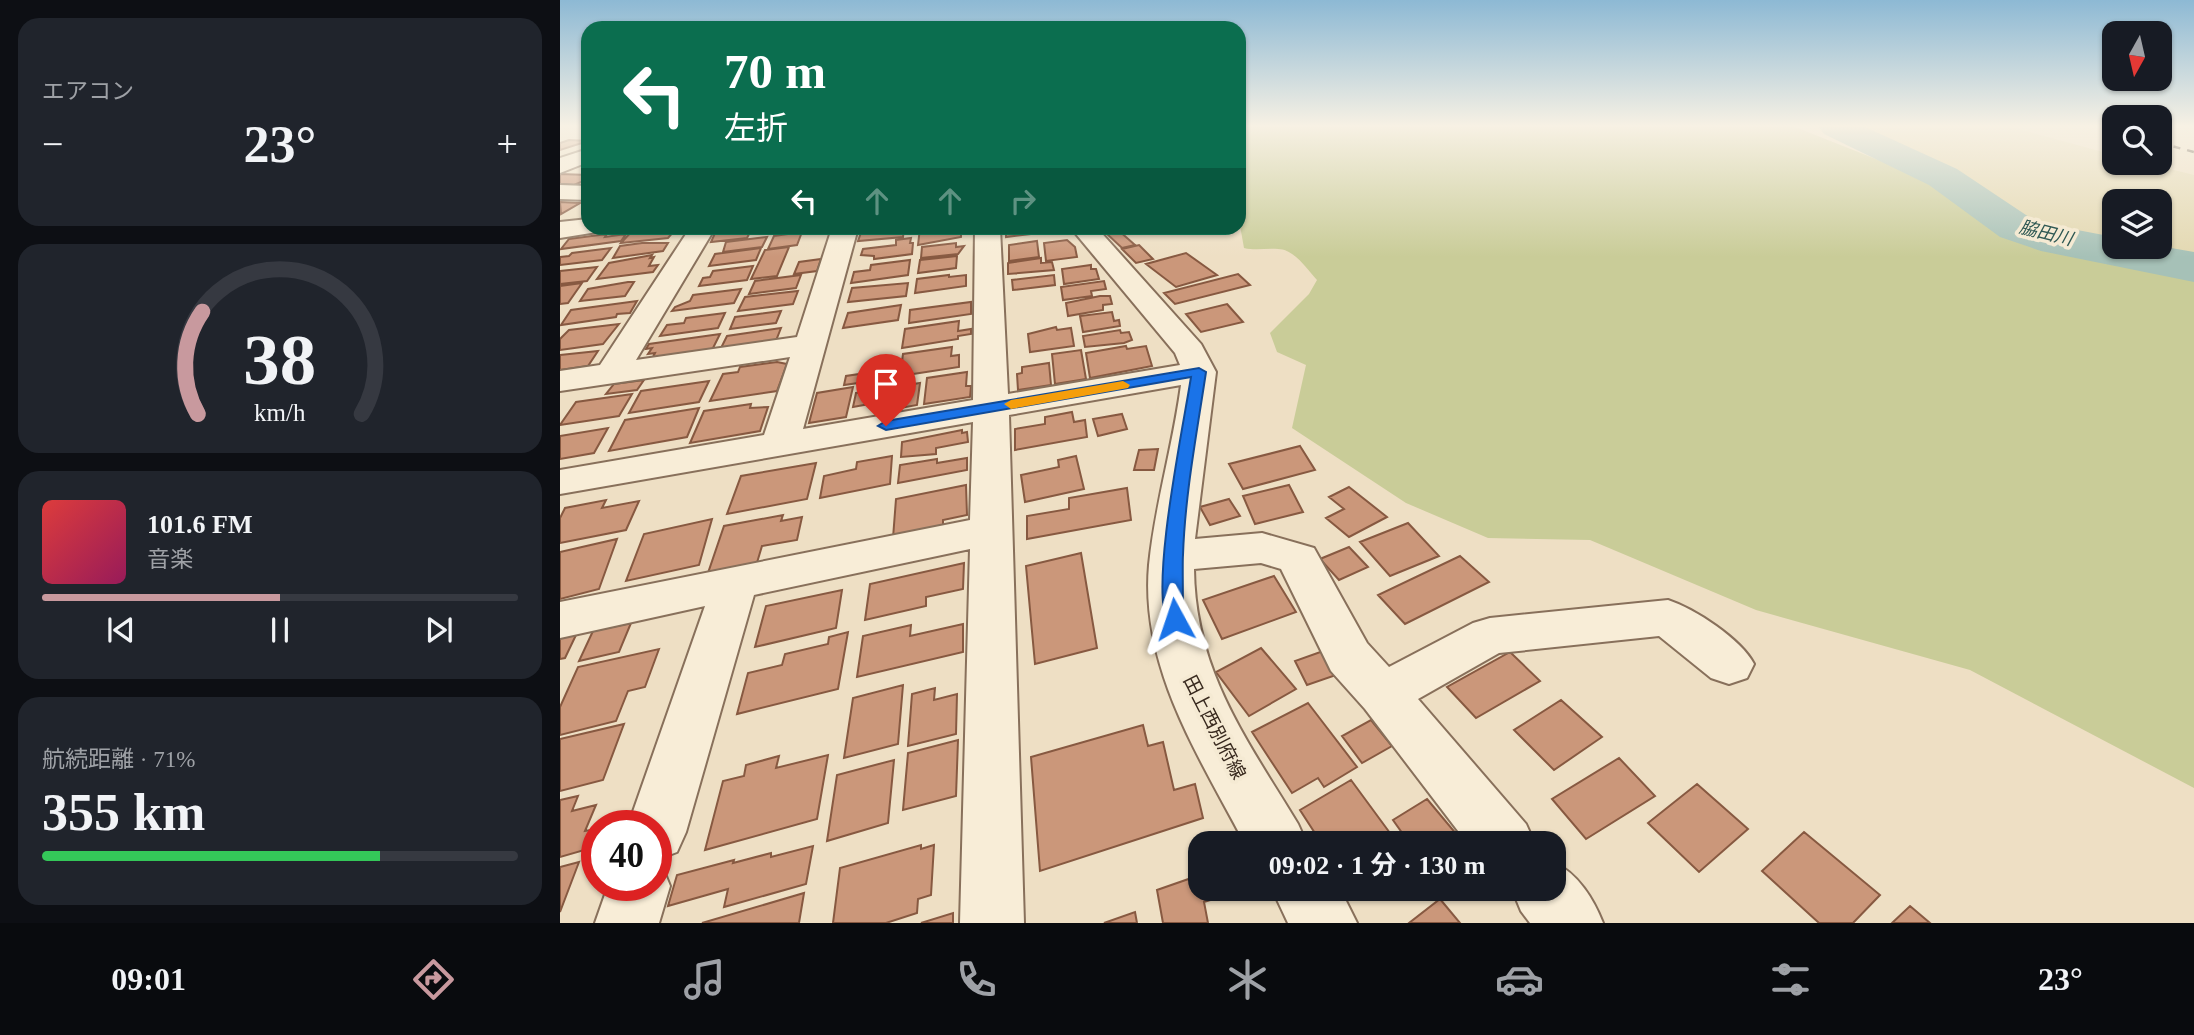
<!DOCTYPE html>
<html lang="ja">
<meta charset="utf-8">
<style>
body{margin:0;font-family:"Times New Roman","Noto Sans JP",serif;background:#20242c;color:#f1f3f6;height:100vh;display:flex;flex-direction:column;font-size:26px;white-space:nowrap}
*{box-sizing:border-box;margin:0}
p{font-size:23px;color:#9ea1a6}
.icon{flex:none;width:38px;height:38px;fill:none;stroke:currentColor;stroke-width:2;stroke-linecap:round;stroke-linejoin:round}
.map{position:relative;flex:1;overflow:hidden}
.sheet{display:flex;flex-direction:column;gap:18px;padding:18px;background:#0d0f14;width:560px}
.sheet>*{flex:none}
.banner{position:absolute;left:21px;top:21px;width:665px;height:214px;border-radius:21px;box-shadow:0 2px 5px #0004;background:#0b6e4f;color:#fff;overflow:hidden}
.needle{width:46px;rotate:188deg}
.tools{position:absolute;left:1542px;top:21px;display:grid;gap:14px}
.tools a{display:grid;place-items:center;width:70px;height:70px;border-radius:14px;background:#171b24;box-shadow:0 2px 5px #0004;font-size:35px}
.speed{position:absolute;left:21px;top:810px;display:flex;gap:14px;font-size:35px;font-weight:700;text-align:center}
.speed>*{display:grid;place-content:center;width:91px;height:91px;border-radius:50%;background:#171b24;box-shadow:0 2px 5px #0004;line-height:1}
.speed .limit{border:10px solid #d22;background:#fff;color:#111}
.pin{position:absolute;display:grid;place-items:center;width:60px;height:60px;color:#fff;margin:-72px -30px;border-radius:50% 50% 50% 0;rotate:-45deg;box-shadow:0 0 7px #0007}
.pin .icon{rotate:45deg}
.me{position:absolute;width:77px;margin:-38px;rotate:355deg;stroke-linejoin:round;filter:drop-shadow(0 0 5px #0008)}
.turn{display:flex;align-items:center;gap:24px;height:147px;padding:0 28px;font-size:32px}
.turn .icon{width:91px;height:91px;stroke-width:2.5}
.turn b{display:block;font-size:49px;line-height:60px}
.lanes{display:flex;align-items:center;height:66px;padding:0 28px;background:#0003;justify-content:center;gap:35px;direction:ltr}
.lanes .off{opacity:.35}
.big{font-size:52px;font-weight:700;line-height:1.1}
.sheet .card{flex:1;display:flex;flex-direction:column;justify-content:center;gap:10px;min-width:0;padding:0 24px;border-radius:21px;background:#20242c}
.sheet .dial{align-items:center;gap:0}
.dial svg{height:182px;overflow:visible;fill:none;stroke:#363941;stroke-width:7;stroke-linecap:round;text-anchor:middle}
.dial text{fill:#f1f3f6;stroke:none}
.song{display:flex;align-items:center;gap:21px}
.cover{width:84px;height:84px;border-radius:10px;background:linear-gradient(135deg,hsl(0 70% 55%),hsl(330 70% 35%))}
.played{height:7px;border-radius:4px;background:linear-gradient(90deg,#c8999e 50%,#363941 50%)}
.keys{display:flex;justify-content:space-around;direction:ltr}
.heat{display:flex;justify-content:space-between;align-items:center;font-size:38px;direction:ltr}
.charge{height:10px;border-radius:5px;background:linear-gradient(90deg,#34c759 71%,#363941 0)}
.trip{position:absolute;left:628px;top:831px;width:378px;height:70px;border-radius:21px;background:#171b24;box-shadow:0 2px 5px #0004;font-weight:700;line-height:70px;text-align:center}
.menu{display:flex;height:112px;justify-content:space-around;align-items:center;background:#090b0e;color:#9ea1a6}
.menu .icon{width:49px;height:49px}
.menu .active{color:#c8999e}
.menu b{font-size:32px;color:#f1f3f6}
main{display:flex;flex:1;min-height:0}
.map>svg:first-child{display:block}
.farmland{fill:#e3d8b1}
.green{fill:#c9cc98}
.lines{fill:none;stroke-linecap:round;stroke-linejoin:round}
.river{fill:#a6c1b7;fill-rule:evenodd}
.building{fill:#cb977a;stroke:#875941;stroke-width:2}
.minor-casing{stroke:#88705b;stroke-width:4}
.minor{fill:#f8edd7;fill-rule:evenodd}
.rail{stroke:#38291e;stroke-width:2.5;stroke-dasharray:7 7;stroke-linecap:butt}
.route{fill:#1a73e8;stroke:#114b97;stroke-width:2}
.slow{fill:#f59e0b}
.labels{text-anchor:middle;stroke-width:7;stroke-linejoin:round;paint-order:stroke}
.far-water-label{font-size:18px;font-style:italic;fill:#2e5853;stroke:#f5ead3}
.street-label{font-size:19px;fill:#38291e;stroke:#f5ead3}
</style>
<main>
<section class="sheet">
<div class="card"><p>エアコン</p>
<div class="heat"><a>−</a><b class="big">23°</b><a>+</a></div>
</div>
<div class="card dial"><svg viewBox="0 0 100 80">
<path d="M14 69A42 42 0 1 1 86 69"/>
<path d="M14 69A42 42 0 0 1 16 24" stroke="#c8999e"/>
<text x="50" y="56" font-size="32" font-weight="700">38</text>
<text x="50" y="72" font-size="11">km/h</text>
</svg></div>
<div class="card">
<div class="song"><i class="cover"></i><div><b>101.6 FM</b><p>音楽</p></div></div>
<div class="played"></div>
<div class="keys"><svg class="icon" aria-label="previous" viewBox="0 0 24 24"><path d="M18 5L8 12l10 7zM5 5v14"/></svg><svg class="icon" aria-label="pause" viewBox="0 0 24 24"><path d="M8 5v14M16 5v14"/></svg><svg class="icon" aria-label="next" viewBox="0 0 24 24"><path d="M6 5l10 7-10 7zM19 5v14"/></svg></div>
</div>
<div class="card"><p>航続距離 · 71%</p><b class="big">355 km</b><div class="charge"></div></div>
</section>
<div class="map">
<svg width="1634" height="923" viewBox="0 0 1634 923">
<rect width="100%" height="100%" fill="#eedfc4"/>
<path class="farmland" d="M1300,127H1451L1554,155V163H1586L1634,175V256L1589,247H1600V201H1554V240L1472,223L1399,173Z"/>
<path class="green" d="M679,127H1235L1331,165L1388,191L1443,234L1634,275V788L1410,670L1196,610L1030,540L928,538L846,503L732,428L746,365L717,352L710,333L749,294L757,280C747,269 734,249 718,249C706,248 696,251 684,248L679,220Z"/>
<g class="lines">
<path class="river" d="M1259,127H1305L1397,169L1472,219L1491,225L1554,237V247L1600,246L1634,252V282L1481,251L1440,237L1369,185L1264,134Z"/>
</g>
<path class="building" d="M9,140L28,141L0,150V143Z
M0,174L28,175V179L14,185L0,184Z
M0,202L20,203L1,214Z
M96,228H123L114,231L108,238L61,243L73,230Z
M183,228H192L187,238L151,242L156,231Z
M325,228L344,229L343,237L298,241L302,230Z
M360,228L373,229L411,228L410,231L401,232V237L358,245Z
M453,228H496V231L446,237V229Z
M558,230L575,245L562,248L546,233Z
M242,232L237,245L208,249L214,236Z
M47,234L45,237L66,234L61,241L1,249L9,239Z
M207,237L202,247L163,252L166,242Z
M351,238L350,243H353L352,254L314,259V256L301,255L303,249L336,245V240Z
M507,240L515,247L517,257L486,261L484,243Z
M477,241L479,257L449,261V245Z
M82,243H108L103,251L53,258L60,246Z
M396,243V247L404,246L398,254L361,258L362,247Z
M579,245L593,259L576,263L562,249Z
M229,247L217,276L191,279L205,250Z
M51,248L42,260L0,265V257L9,256L12,253Z
M201,248L196,260L149,266L155,254Z
M626,253L657,275L616,287L586,264Z
M92,255L90,258L94,257L89,266L98,265L93,272L37,279L49,263Z
M397,256L396,268L358,273L360,260Z
M481,258V263L492,262L494,270L448,274V263Z
M261,259L257,271L234,274L239,262Z
M350,260L348,275L291,283L294,272L310,270L311,265Z
M531,265V269H536L539,279L504,284L502,269Z
M193,266L187,280L139,286L143,278L150,277L153,271Z
M37,267L27,281L0,284V271Z
M678,274L690,285L615,304L604,293Z
M241,275L236,288L189,294L195,281Z
M389,275V277L406,275V286L355,293L357,279Z
M494,275L495,285L453,290L452,280Z
M544,281L546,289L531,291L532,296L503,300L501,287Z
M68,282H74L65,296L20,301L28,289Z
M22,283L8,303L0,304V286Z
M348,283L346,296L288,302L292,288Z
M181,289L174,303L112,311L115,307L130,301L133,295Z
M238,291L233,304L178,311L185,297Z
M540,296H550L552,304L543,305V310L508,316L506,303Z
M77,301L70,313L57,314L56,317L1,325L11,310Z
M411,302V314L349,323L350,310Z
M667,304L683,322L641,332L626,314Z
M341,305L338,320L283,328L288,313Z
M221,311L216,323L170,329L175,317Z
M552,312L554,321L559,320L560,326L523,332L520,316Z
M165,313L158,328L100,336L107,325L124,323L126,318Z
M399,321L398,331L411,329V334L398,336V339L342,348L345,329Z
M59,324L43,344L0,350V339L9,330Z
M496,327L497,330L511,328L514,346L470,352L468,334Z
M221,328L215,343L160,350L167,336Z
M560,330L561,333L569,332L572,340L564,343L525,347L523,336Z
M160,334L151,352L92,359L95,353L88,354L92,348L86,349L89,344Z
M566,346L567,349L586,346L592,366L530,378L526,353Z
M392,347L391,356L399,355V367L340,376L343,354Z
M521,350L526,379L495,384L492,354Z
M38,351L28,366L0,370V355Z
M217,362L227,364L217,391L150,401L163,374L178,372L180,367Z
M489,363L491,385L458,390L457,374L462,373V367Z
M320,371L319,380L284,385L286,376Z
M407,372L406,386H411L410,397L364,404L367,378Z
M84,380L77,390L46,394L54,384Z
M149,381L139,402L69,413L81,391Z
M360,383L357,405L324,411L326,401L293,407L296,393Z
M293,387L286,417L249,423L257,393Z
M72,394L59,416L0,425L16,402Z
M191,404L190,408L208,407L200,431L130,443L144,411Z
M139,408L127,437L49,451L65,420Z
M512,412L514,422L525,420L527,437L455,450V429L485,424V417Z
M562,414L567,429L538,436L533,419Z
M48,428L34,453L0,459V436Z
M402,430V433L407,432L408,442L376,448V454L341,457L342,442Z
M740,446L755,470L683,489L669,464Z
M598,449L594,470H574L579,450Z
M332,456L330,484L260,498L264,476L296,469L297,462Z
M516,456L524,489L465,502L461,475L499,467L498,460Z
M407,458V470L338,483L340,465L377,459V463Z
M256,463L247,499L167,514L181,476Z
M406,485L407,515L383,520V527L333,538L336,499Z
M729,485L743,512L695,524L683,496Z
M789,487L827,517L789,537L766,518L784,509L769,497Z
M567,488L571,520L467,539V516L509,509V498Z
M669,499L680,516L650,525L640,507Z
M46,500L42,508L79,501L66,530L0,543V518L5,508Z
M223,515L221,521L242,517L237,540L202,546L196,566L147,576L164,526Z
M152,519L139,565L66,581L84,534Z
M848,523L879,556L830,576L800,542Z
M57,539L39,589L0,599V552Z
M789,547L808,567L779,580L760,559Z
M521,553L537,648L475,664L466,566Z
M900,556L929,582L845,624L818,595Z
M404,563L403,589L366,597V606L305,620L310,584Z
M714,576L736,612L662,639L643,600Z
M282,590L276,628L195,647L206,606Z
M71,623L59,652L19,661L33,631Z
M403,624V652L297,677L303,636L351,625L350,636Z
M288,632L278,689L177,714L188,673L222,665L225,654L268,644L269,637Z
M16,635L5,658L0,659V638Z
M701,648L736,689L689,716L656,672Z
M99,649L85,687L68,691L56,721L0,735V707L18,667Z
M766,650L779,674L747,685L735,661Z
M950,652L980,681L916,718L887,687Z
M343,685L338,744L284,758L293,698Z
M375,688L374,700L397,694L396,734L348,746L352,694Z
M1001,700L1042,737L994,770L954,730Z
M748,703L797,767L764,787L758,778L732,793L692,732Z
M811,720L832,746L802,763L782,736Z
M64,724L43,780L0,791V739Z
M583,725L588,746L603,742L614,790L635,784L643,818L480,871L471,757Z
M398,740L396,796L343,810L348,753Z
M268,755L257,819L145,850L163,781L184,776L186,765L219,756L216,768Z
M1059,758L1095,796L1026,839L992,799Z
M334,760L328,823L267,841L277,775Z
M791,780L838,844H762L740,810Z
M1137,784L1188,829L1139,872L1088,823Z
M18,796L12,811L36,805L25,831L36,829L28,849L0,857V800Z
M867,799L898,836L887,844H850L833,820Z
M1244,832L1320,895L1293,923H1259L1202,871Z
M361,845V849L374,845L371,895L358,899L357,913L326,923H273L280,868Z
M253,846L246,884L164,907L168,889L108,906L117,875L174,860L173,863L211,853V857Z
M19,862L0,912V867Z
M640,875V889H664L666,895L644,902L648,923H603L597,890Z
M244,893L239,923H142Z
M880,899L900,923H849Z
M1350,906L1370,923H1332Z
M575,912L577,923H544Z
M393,913V923H361Z"/>
<g class="lines">
<defs>
<path id="minor" d="M28,149V162L0,173V158Z
M0,185L28,186V200L0,199Z
M28,219V228H40L37,232L0,238V222Z
M130,228H155L76,360L237,337L272,228H298L243,429L413,400L415,228H440L448,394L620,365L615,353L511,228H537L641,344L656,372L635,539L702,533L754,548L807,643L829,667L913,623L930,618L1108,600C1135,609 1181,639 1194,664L1187,678L1169,684L1151,678L1099,636L939,653L858,699L966,824L975,844H908L805,709L771,671L721,569L701,563L634,569C635,671 687,740 738,824L747,844H685C639,756 580,668 589,565C595,504 613,446 621,385L449,415L464,923H400L410,549L194,595L126,832L117,852L96,860V826H68L145,606L0,638V602L410,520L413,422L0,494V470L204,435L230,357L0,391V371L40,365Z
M96,862L101,864L110,886L99,923H35L48,886H96Z
M994,863C1018,873 1034,900 1043,923H970L961,911L952,889H994Z
M712,889H780L797,923H728Z"/>
</defs>
<use href="#minor" class="minor-casing"/>
<use href="#minor" class="minor"/>
<path class="rail" d="M1542,127L1554,130
M1600,143L1634,152"/>
</g>
<linearGradient id="sky" x2="0" y2="1"><stop stop-color="#8db9d4"/><stop offset="0.49" stop-color="#f7f1e4"/><stop offset="1" stop-color="#f7f1e4" stop-opacity="0"/></linearGradient>
<rect width="1634" height="257" fill="url(#sky)"/>
<path class="route" d="M639,368L646,372C637,432 625,494 623,555C622,565 624,621 622,624L615,626L608,624C589,589 624,423 631,377L326,430L318,426L326,421Z"/>
<path class="slow" d="M563,381L570,385L568,388L451,409L444,404L451,400Z"/>
<g class="labels">
<g class="far-water-label">
<text transform="translate(1486 233) rotate(14)" y="6">脇田川</text>
</g>
<g class="street-label">
<text transform="translate(655 727) rotate(63)" y="7">田上西別府線</text>
</g>
</g>
</svg>
<div class="tools">
<a><svg class="needle" viewBox="-14 -14 28 28"><path d="M0-13l5 13h-10z" fill="#e53935"/><path d="M0 13l5-13h-10z" fill="#9ea1a6"/></svg></a>
<a><svg class="icon" aria-label="search" viewBox="0 0 24 24"><circle cx="10" cy="10" r="6"/><path d="M15 15l6 6"/></svg></a>
<a><svg class="icon" aria-label="layers" viewBox="0 0 24 24"><path d="M12 4l9 5-9 5-9-5zM3 14l9 5 9-5"/></svg></a>
</div>
<div class="speed"><div class="limit">40</div></div>
<div class="pin" style="left:326px;top:426px;background:#d93025"><svg class="icon" aria-label="arrive" viewBox="0 0 24 24"><path d="M6 21V4h12l-3 4 3 4H6"/></svg></div>
<svg class="me" style="left:615px;top:619px" viewBox="-20 -20 40 40"><path d="M0-17L14 15 0 8-14 15z" fill="#1a73e8" stroke="#fff" stroke-width="4"/></svg>
<div class="trip">09:02 · 1 分 · 130 m</div>
<div class="banner">
<div class="turn"><svg class="icon" aria-label="left" viewBox="0 0 24 24"><path d="M17 20v-9H6M10 6l-5 5 5 5"/></svg><div><b>70 m</b>左折</div></div>
<div class="lanes"><svg class="icon" aria-label="left" viewBox="0 0 24 24"><path d="M17 20v-9H6M10 6l-5 5 5 5"/></svg><svg class="icon off" aria-label="ahead" viewBox="0 0 24 24"><path d="M12 20V5M6 11l6-6 6 6"/></svg><svg class="icon off" aria-label="ahead" viewBox="0 0 24 24"><path d="M12 20V5M6 11l6-6 6 6"/></svg><svg class="icon off" aria-label="right" viewBox="0 0 24 24"><path d="M7 20v-9h11M14 6l5 5-5 5"/></svg></div>
</div>
</div>
</main>
<nav class="menu">
<b>09:01</b>
<svg class="icon active" aria-label="directions" viewBox="0 0 24 24"><path d="M12 3l9 9-9 9-9-9zM9 14v-3h6M13 9l2 2-2 2"/></svg>
<svg class="icon" aria-label="music" viewBox="0 0 24 24"><path d="M9 18V5l10-2v13"/><circle cx="6" cy="18" r="3"/><circle cx="16" cy="16" r="3"/></svg>
<svg class="icon" aria-label="phone" viewBox="0 0 24 24"><path d="M5 4h4l2 5-3 2q2 4 5 5l2-3 5 2v4C11 20 4 13 5 4z"/></svg>
<svg class="icon" aria-label="climate" viewBox="0 0 24 24"><path d="M12 3v18M4 7l16 10M4 17L20 7"/></svg>
<svg class="icon" aria-label="car" viewBox="0 0 24 24"><path d="M5 17H2v-5l4-1 3-4h7l3 4 3 1v5h-3M9 17h6M6 11h13"/><circle cx="7" cy="17" r="2"/><circle cx="17" cy="17" r="2"/></svg>
<svg class="icon" aria-label="filters" viewBox="0 0 24 24"><path d="M4 7h16M4 17h16"/><circle cx="9" cy="7" r="2"/><circle cx="15" cy="17" r="2"/></svg>
<b>23°</b>
</nav>
